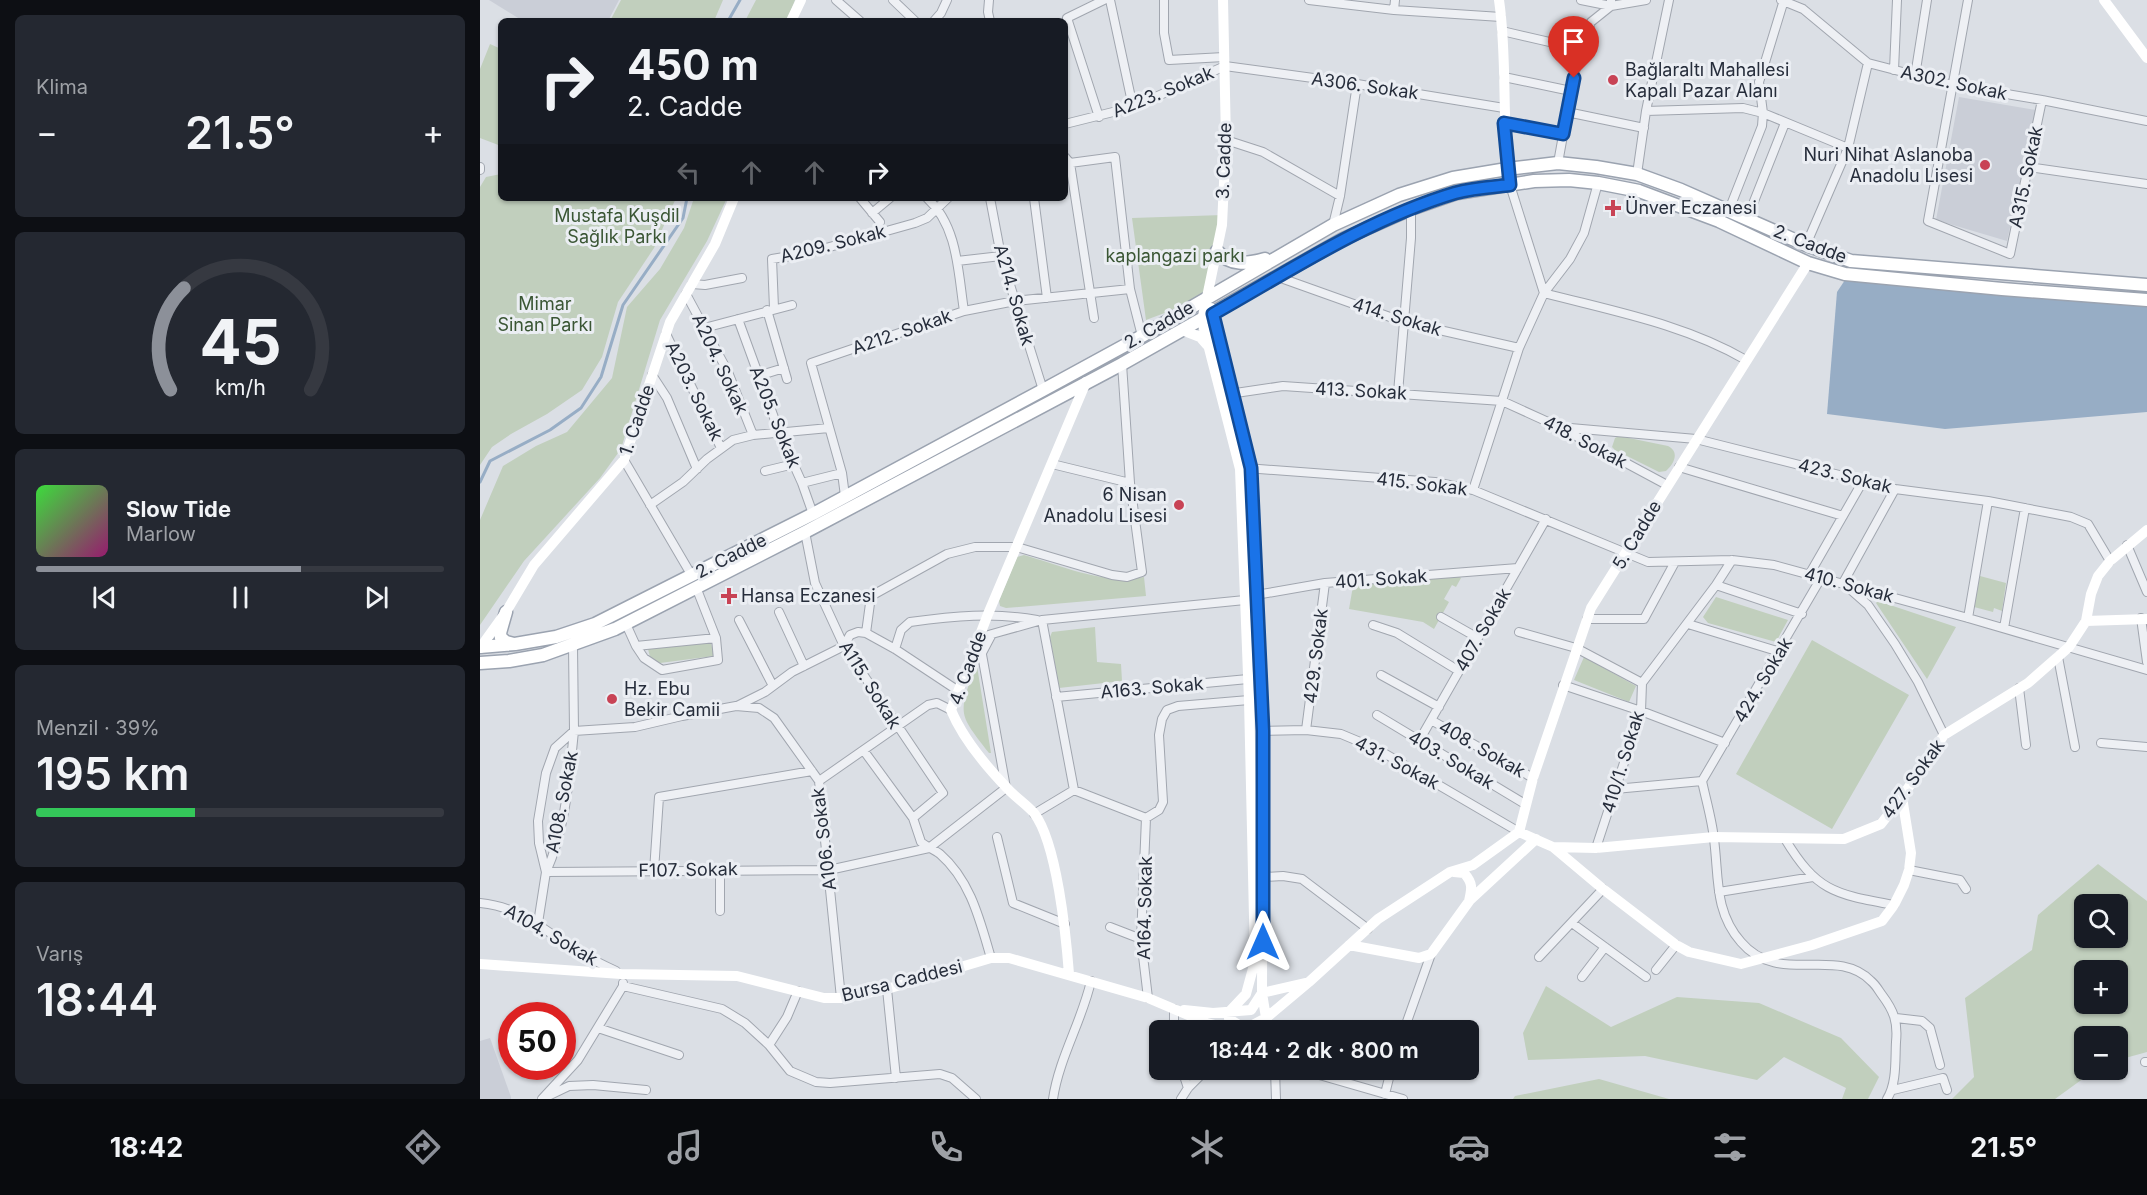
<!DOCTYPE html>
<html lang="tr">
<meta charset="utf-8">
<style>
body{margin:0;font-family:Inter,sans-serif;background:#242831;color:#f1f3f6;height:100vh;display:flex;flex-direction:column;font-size:22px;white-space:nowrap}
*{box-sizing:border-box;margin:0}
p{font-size:20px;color:#9ea1a6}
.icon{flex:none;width:33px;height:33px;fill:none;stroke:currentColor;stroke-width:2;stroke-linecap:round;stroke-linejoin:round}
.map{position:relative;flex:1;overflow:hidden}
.panel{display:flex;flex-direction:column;gap:15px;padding:15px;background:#0d0f14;width:480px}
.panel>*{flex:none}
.guide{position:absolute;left:18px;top:18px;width:570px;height:183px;border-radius:9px;box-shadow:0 2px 4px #0004;background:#171b24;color:#f1f3f6;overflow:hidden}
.tools{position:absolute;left:1594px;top:894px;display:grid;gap:12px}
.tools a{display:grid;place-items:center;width:54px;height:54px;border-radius:9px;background:#171b24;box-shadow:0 2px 4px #0004;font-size:30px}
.speed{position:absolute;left:18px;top:1002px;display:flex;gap:12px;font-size:30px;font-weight:700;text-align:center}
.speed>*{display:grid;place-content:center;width:78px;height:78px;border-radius:50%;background:#171b24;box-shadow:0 2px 4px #0004;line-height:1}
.speed .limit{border:9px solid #d22;background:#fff;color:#111}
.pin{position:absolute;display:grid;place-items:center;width:51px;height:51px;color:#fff;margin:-62px -26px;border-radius:50% 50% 50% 0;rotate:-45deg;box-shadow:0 0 6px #0007}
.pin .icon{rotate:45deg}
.me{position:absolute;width:66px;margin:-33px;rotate:0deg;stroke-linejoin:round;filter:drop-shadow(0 0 4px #0008)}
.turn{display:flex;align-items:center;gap:21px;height:126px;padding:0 30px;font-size:27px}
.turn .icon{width:78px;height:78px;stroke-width:2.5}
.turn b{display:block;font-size:42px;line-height:51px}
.lanes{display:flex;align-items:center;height:57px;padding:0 30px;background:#0003;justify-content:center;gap:30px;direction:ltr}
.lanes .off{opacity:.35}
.big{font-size:45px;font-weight:600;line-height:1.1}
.panel .widget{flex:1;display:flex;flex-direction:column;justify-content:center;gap:9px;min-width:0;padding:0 21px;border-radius:9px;background:#242831}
.panel .dial{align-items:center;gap:0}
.dial svg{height:156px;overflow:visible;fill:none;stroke:#363941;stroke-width:7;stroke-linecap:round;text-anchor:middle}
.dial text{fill:#f1f3f6;stroke:none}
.song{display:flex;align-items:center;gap:18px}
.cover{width:72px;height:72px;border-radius:9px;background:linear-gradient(135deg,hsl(120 70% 55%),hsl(320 70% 35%))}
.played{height:6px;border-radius:3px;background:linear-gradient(90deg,#8c9099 65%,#363941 65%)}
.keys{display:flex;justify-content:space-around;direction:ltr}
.heat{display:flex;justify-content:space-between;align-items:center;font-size:33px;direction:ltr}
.charge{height:9px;border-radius:4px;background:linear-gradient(90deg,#34c759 39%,#363941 0)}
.trip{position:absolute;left:669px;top:1020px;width:330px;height:60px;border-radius:9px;background:#171b24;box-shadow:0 2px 4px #0004;font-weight:600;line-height:60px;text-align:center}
.dock{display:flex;height:96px;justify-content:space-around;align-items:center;background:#090b0e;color:#9ea1a6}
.dock .icon{width:42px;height:42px}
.dock .current{color:#8c9099}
.dock b{font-size:27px;color:#f1f3f6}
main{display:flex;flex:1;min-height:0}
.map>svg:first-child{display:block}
.built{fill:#caced7}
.green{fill:#c1cfbd;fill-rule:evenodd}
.water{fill:#97adc5}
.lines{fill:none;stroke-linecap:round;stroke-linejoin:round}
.stream{stroke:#97adc5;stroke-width:3}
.street-casing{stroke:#a1a6af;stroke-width:10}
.primary-casing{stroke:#9ba3b0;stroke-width:15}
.street{stroke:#eef0f4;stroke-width:8}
.secondary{stroke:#fff;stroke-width:10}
.primary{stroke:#fff;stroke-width:12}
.route-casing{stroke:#114b97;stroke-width:15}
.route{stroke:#1a73e8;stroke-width:10}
.poi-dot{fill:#c84355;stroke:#ebeef3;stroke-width:2}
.labels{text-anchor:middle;stroke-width:6;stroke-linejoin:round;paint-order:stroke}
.poi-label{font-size:18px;fill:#262d3b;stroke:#ebeef3;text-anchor:start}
.street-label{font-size:18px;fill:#262d3b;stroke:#ebeef3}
.park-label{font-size:18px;fill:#3a5634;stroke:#ebeef3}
</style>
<main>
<section class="panel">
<div class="widget"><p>Klima</p>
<div class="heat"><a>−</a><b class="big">21.5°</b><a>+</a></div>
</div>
<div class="widget dial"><svg viewBox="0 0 100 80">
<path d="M14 69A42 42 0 1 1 86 69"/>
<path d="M14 69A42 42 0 0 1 21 17" stroke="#8c9099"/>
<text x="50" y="56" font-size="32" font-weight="700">45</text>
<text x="50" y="72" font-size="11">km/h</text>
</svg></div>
<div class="widget">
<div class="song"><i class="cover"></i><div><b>Slow Tide</b><p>Marlow</p></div></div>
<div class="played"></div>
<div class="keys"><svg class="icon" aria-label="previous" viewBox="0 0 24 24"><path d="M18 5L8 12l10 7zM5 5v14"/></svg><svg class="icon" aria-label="pause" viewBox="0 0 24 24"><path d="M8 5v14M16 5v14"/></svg><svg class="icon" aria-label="next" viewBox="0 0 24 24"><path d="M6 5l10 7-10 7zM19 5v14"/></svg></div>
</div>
<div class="widget"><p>Menzil · 39%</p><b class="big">195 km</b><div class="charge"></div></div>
<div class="widget"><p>Varış</p><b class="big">18:44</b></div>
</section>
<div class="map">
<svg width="1667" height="1099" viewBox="0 0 1667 1099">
<rect width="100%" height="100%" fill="#dbdfe5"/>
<path class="built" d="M9,0H139L128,21H43Z
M1479,97L1556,110L1527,241L1456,220Z
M10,1038L31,1097V1099H0V1041Z"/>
<path class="green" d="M141,0H243L234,21H130Z
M276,0H315L307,21H265Z
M10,44L21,49V146L0,138V69Z
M21,174V198H196L174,248L138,302L122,357L102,390L67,414L31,434L12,447L0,465V187L6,177Z
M214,198H247L227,241L180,320L141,449L120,478L44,561L0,625V520L23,466L56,446L87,432L132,378L147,307L180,269L204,228Z
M743,215L727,297L666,320L652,218Z
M1139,436L1188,446C1200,452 1194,464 1186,471L1179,472L1135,450L1132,447L1135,438Z
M544,555C582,566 625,585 664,577L666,596L526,608L520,606L519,601L537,557Z
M978,575L981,578L976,587L972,585L964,599L969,602L954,629L943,622L869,609L873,586Z
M1500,576L1526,583L1522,611L1514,608L1513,612L1494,607Z
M1236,597L1308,620L1296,642L1228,623L1223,617Z
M1398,601L1476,627L1447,679L1396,603Z
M615,627L617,662L641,664L642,681L579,688L570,637L572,632Z
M1332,640L1429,695L1352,829L1256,774Z
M231,643L234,656L180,663L170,657L168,649Z
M1104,657L1156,686L1149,702L1094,680Z
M497,666L511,753H509C478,713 478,715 495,667Z
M1618,864L1667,901V1052L1638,1060V1036H1605V1070H1615L1575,1099H1472L1494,1077L1485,998L1552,950L1558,915ZM1605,904H1638V938H1605ZM1605,970H1638V1004H1605Z
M1066,986L1131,1027L1197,997L1279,1003L1361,1038L1399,1077L1388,1099H1362L1366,1088L1304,1057L1277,1080L1165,1056L1048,1060L1043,1033Z
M1119,1079L1189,1099H1033L1035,1096Z"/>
<path class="water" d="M1369,274L1667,298V412L1465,429L1347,414L1357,292Z"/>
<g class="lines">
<path class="stream" d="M248,21L260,0
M0,482L10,461L70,430L101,408L121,377L143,305L203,218L207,198"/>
<defs>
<path id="street" d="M356,0L380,21
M413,0L435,21
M509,0L508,12L510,21
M630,0L653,107
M684,0V33L689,60L744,57
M829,0L914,10L1021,17
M1101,0L1131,6L1166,0
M1301,0L1323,9L1388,63L1473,85L1562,100L1667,121
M1488,0L1448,221L1530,254L1562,100
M914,10L915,0
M454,21L461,13L467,0
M1022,31L1100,49
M1414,70L1417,0
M1435,76L1447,0
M1024,77L1091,91
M1166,111L1263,108L1283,113L1368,148
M1087,112L1164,128
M619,117L587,18L624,0
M1024,123L1083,134
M585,124L653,107L745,66L877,84L1024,108
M746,140L783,152L860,196
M585,157L590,163L614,318
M590,163L635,157L650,289L662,336
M1078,163L1091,91L1100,49L1111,22L1131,6V0
M0,167V170
M1549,167L1667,184
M1157,174L1166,111L1189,0
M1030,185L1064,293C1132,311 1204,324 1266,360
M380,198L400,222
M447,198C478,226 478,272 484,311
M510,198L521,256L563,390
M554,198L567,298
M1249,210L1282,126L1283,113L1279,82L1304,0
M392,213L410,198
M1267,219L1305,123
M853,225L860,196L877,84
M1326,245L1368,148L1388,63
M477,261L521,256
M798,277L924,322L1039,348
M212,284L225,285L262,278
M206,294L248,372L273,435
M294,308L292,259L328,253L435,223L447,218L468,198
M287,310L307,379
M258,319L300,434L322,483L333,514
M224,328L312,305
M186,334L241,448
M172,375L187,398L217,469
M278,376L304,368
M918,393L931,238V209
M749,394L803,386L1022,401L1079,427L1187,485
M1079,427L1216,439L1415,489L1508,501L1591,517L1608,524L1630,561
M144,460L212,576
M572,464L650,483
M1199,467L1363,516
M766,468L955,482L993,490L1168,562L1252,560L1294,565L1488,618L1667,670
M285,471L314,464
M322,483L362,473
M1415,489L1363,583L1388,605L1415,644L1438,682L1464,735
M993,490L1039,348L1064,293L1090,259L1104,233L1118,183
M365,496L362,473L331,363L484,311L535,301L650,289
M170,505L203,482L227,459L253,440L273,435L349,428
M325,532L335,583L364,646L463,793L433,818
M1647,545L1667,592
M1329,575L1383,481
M1341,578L1222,781C1226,800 1232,820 1234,839C1239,877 1234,911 1261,942C1299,987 1356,945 1391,981C1396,985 1399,991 1402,995C1414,1011 1418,1022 1416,1042C1415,1060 1417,1083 1407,1099
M1236,585L1322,614
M299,612L324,666
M961,617L998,638
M1488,618L1508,501
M1661,618L1667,662
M1107,619H1164L1195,562
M259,620L293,686
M562,620L594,790
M146,624L156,646L236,638
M1208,624L1300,652
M893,625L917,633L979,671
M1524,628L1545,508
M1039,632L1096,648L1162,683
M386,633L391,596L467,554L495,547H537L632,575L647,577L662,572L650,483L642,364
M156,646L164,658L182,670L238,660L236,638L216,587
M415,649L421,630L430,622C473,616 514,612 557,620
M502,653L512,634L562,620L765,600L776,595L845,583L1038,568
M1578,657L1595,747
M901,675L959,707
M1083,685L1161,711L1245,743
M1539,688L1546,745
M576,697L768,679
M257,706L285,692L312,672L364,646L370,635L378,632L386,633L415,649L477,690
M897,715L1045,804
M951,720L1053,778
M826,730L845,583
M783,731L826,730L861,734L897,749L1039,832
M939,741L1066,519
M1621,743L1667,747
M384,751L433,818L441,842C447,847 455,850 460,854C491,881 500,921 511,958
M339,781L448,705L457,703L471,710
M1135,789L1222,781
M554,814L594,790L666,818
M666,818L679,810L683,802L679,735L682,719L687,710L698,706L769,700
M666,818L661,939L668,998
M517,837L533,903L585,924
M1305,839C1337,892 1355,894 1414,905
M1116,848L1161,711L1162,683L1236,585L1252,560
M240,870V911
M1429,870L1480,880L1486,889
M174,871L179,797L332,771
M783,877L803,876L822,879L888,929
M1239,892L1333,877
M0,903C42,907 64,931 99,952C111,959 123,965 136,971
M58,923L66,872L59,843L58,821L66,773L75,748L94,731L93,646
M1092,923L1166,977
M630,927L661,939
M1059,957L1123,889
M1176,970L1196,945
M1102,977L1125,947
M143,986L242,1009L265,1023L289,1045L310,1071L336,1082L350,1083L460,1074L472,1078L496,1099
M407,989L416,1078
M361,998L339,781L294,718L279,708L256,706L202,716L155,727L94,731C89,779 86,828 66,872L349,870L449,848L526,788L499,638L512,634
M1416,1018L1442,1021L1450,1028L1460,1065
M118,1028L199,1055
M694,1030V1009
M924,1030L951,954
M289,1045L307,1017L318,991
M1665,1062H1667
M702,1070L708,1088
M795,1070L796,1099
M822,1070L923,1099
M1413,1090L1463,1078L1467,1090
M905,1094L911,1070
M68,1096L89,1086L113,1085L166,1090
M62,1099L98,1060L143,986V983
M573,1099C579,1058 602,1021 611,981
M701,1099L708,1088L726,1070"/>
<path id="primary" d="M737,251C750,266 767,264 785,259
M26,612L20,633L21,638L26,642L34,644
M0,647L35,644L76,637L115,624L333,514L563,390L662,336L853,225L919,195L973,178L1027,169L1078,163L1116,167L1157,174L1201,190L1326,245L1371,261L1667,285
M0,663L29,661L63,655L135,629L325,532L642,364L863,239L931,209L977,193L1054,181L1089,180L1118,183L1159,191L1239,221L1328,263L1365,274L1522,289L1667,300"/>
</defs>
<use href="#street" class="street-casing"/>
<use href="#primary" class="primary-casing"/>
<use href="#street" class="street"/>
<path class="secondary" d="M743,0L746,140L742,225L722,321L760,469L769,700L775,961L766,994L749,1012V1019L764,1028
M1019,0C1028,61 1021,124 1030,185
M1624,0L1667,58
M311,21L321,0
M731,308L770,468L783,731L782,993L788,1030
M702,330L720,337L727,345
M1606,621L1667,619
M0,648L26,612L54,565L144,460L190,322L235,244L254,198
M1039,832L1073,847L1116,848L1234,837L1364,839L1401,824L1422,797L1464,735L1548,683L1589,647L1606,621L1611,594L1618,576L1630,561L1667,530
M1039,832L1053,778L1111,608L1328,263
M1073,847L1123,889L1196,945L1209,952L1261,964L1332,945L1402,921L1414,905L1424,885L1429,870L1431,853L1422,797
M974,872L984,873C993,883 992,888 989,901
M869,945L939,958L951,954L990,900L1056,839
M0,964L141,974L257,976L344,998H361L407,989L511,958H529L668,998L727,1023L752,1029H765L786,1018L829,982L898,919L970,872L993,865L1039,832
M589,974C586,935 577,843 554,813C546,804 535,797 527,788C505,765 483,739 471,710L508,614L606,382
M704,1010L733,1013L771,1010L782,993L825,983"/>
<use href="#primary" class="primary"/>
</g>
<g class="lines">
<defs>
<path id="route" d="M783,942V731L771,468L733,314C811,270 888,219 975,193C993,188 1012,187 1030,185L1024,123L1083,134L1094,78"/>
</defs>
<use href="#route" class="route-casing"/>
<use href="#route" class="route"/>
</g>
<g class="poi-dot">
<circle cx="1133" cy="80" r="6"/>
<circle cx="1505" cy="165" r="6"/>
<path d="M1130 199h6v6h6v6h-6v6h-6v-6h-6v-6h6z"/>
<circle cx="699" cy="505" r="6"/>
<path d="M246 587h6v6h6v6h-6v6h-6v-6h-6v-6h6z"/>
<circle cx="132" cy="699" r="6"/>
</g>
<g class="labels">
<g class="poi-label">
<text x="1145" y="76">Bağlaraltı Mahallesi<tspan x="1145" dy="21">Kapalı Pazar Alanı</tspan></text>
<text x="1493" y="161" text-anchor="end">Nuri Nihat Aslanoba<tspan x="1493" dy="21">Anadolu Lisesi</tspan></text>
<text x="1145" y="214">Ünver Eczanesi</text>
<text x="687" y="501" text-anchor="end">6 Nisan<tspan x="687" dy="21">Anadolu Lisesi</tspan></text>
<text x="261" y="602">Hansa Eczanesi</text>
<text x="144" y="695">Hz. Ebu<tspan x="144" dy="21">Bekir Camii</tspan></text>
</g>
<g class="street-label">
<text transform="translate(1474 83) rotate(12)" y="6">A302. Sokak</text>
<text transform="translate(885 86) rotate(8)" y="6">A306. Sokak</text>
<text transform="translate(683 92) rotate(-22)" y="6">A223. Sokak</text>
<text transform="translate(744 161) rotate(-88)" y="6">3. Cadde</text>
<text transform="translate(1546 177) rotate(-78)" y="6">A315. Sokak</text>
<text transform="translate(353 244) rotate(-14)" y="6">A209. Sokak</text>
<text transform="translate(1330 244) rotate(21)" y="6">2. Cadde</text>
<text transform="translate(534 295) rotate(74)" y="6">A214. Sokak</text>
<text transform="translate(917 317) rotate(17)" y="6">414. Sokak</text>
<text transform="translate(679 325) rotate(-30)" y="6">2. Cadde</text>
<text transform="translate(422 332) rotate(-19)" y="6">A212. Sokak</text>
<text transform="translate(240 364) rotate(65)" y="6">A204. Sokak</text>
<text transform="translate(214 391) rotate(64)" y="6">A203. Sokak</text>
<text transform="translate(881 391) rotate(3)" y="6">413. Sokak</text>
<text transform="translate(295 417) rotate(68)" y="6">A205. Sokak</text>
<text transform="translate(157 420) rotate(-71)" y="6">1. Cadde</text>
<text transform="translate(1105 442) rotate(28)" y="6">418. Sokak</text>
<text transform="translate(1365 476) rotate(14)" y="6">423. Sokak</text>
<text transform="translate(942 484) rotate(7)" y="6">415. Sokak</text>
<text transform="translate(1157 535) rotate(-59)" y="6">5. Cadde</text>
<text transform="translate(251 556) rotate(-27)" y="6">2. Cadde</text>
<text transform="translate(901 579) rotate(-4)" y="6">401. Sokak</text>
<text transform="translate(1369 585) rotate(15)" y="6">410. Sokak</text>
<text transform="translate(1003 630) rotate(-60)" y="6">407. Sokak</text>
<text transform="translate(836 656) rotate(-83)" y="6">429. Sokak</text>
<text transform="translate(488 668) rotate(-70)" y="6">4. Cadde</text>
<text transform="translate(1283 680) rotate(-59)" y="6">424. Sokak</text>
<text transform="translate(390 685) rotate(58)" y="6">A115. Sokak</text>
<text transform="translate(672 688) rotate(-5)" y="6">A163. Sokak</text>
<text transform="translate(1002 749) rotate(30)" y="6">408. Sokak</text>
<text transform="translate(971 760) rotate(31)" y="6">403. Sokak</text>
<text transform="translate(1143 762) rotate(-73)" y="6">410/1. Sokak</text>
<text transform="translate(917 763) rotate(28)" y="6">431. Sokak</text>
<text transform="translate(1433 779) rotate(-54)" y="6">427. Sokak</text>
<text transform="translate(82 802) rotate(-79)" y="6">A108. Sokak</text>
<text transform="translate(344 839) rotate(-97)" y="6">A106. Sokak</text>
<text transform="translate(208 870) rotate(-1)" y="6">F107. Sokak</text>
<text transform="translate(665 908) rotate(-89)" y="6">A164. Sokak</text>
<text transform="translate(71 935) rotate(30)" y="6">A104. Sokak</text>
<text transform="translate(422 981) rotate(-14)" y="6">Bursa Caddesi</text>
</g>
<g class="park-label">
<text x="137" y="222">Mustafa Kuşdil<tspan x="137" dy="21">Sağlık Parkı</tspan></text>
<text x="695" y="262">kaplangazi parkı</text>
<text x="65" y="310">Mimar<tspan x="65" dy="21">Sinan Parkı</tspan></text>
</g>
</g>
</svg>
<div class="tools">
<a><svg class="icon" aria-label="search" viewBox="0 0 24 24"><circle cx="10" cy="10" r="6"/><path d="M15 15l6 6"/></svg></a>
<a>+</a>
<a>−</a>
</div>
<div class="speed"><div class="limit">50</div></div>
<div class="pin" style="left:1094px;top:78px;background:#d93025"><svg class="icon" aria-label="arrive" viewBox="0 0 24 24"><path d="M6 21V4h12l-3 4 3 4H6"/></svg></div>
<svg class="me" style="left:783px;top:942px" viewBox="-20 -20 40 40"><path d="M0-17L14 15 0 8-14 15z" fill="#1a73e8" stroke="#fff" stroke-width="4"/></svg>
<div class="trip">18:44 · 2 dk · 800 m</div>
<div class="guide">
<div class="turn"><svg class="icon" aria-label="right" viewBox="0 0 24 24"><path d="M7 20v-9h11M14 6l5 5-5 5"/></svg><div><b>450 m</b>2. Cadde</div></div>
<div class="lanes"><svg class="icon off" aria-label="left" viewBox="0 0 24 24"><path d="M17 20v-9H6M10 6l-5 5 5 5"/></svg><svg class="icon off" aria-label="ahead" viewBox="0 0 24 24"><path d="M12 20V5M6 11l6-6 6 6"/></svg><svg class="icon off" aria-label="ahead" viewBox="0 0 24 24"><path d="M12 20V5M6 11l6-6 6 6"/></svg><svg class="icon" aria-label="right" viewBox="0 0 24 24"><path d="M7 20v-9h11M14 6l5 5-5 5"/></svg></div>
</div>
</div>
</main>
<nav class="dock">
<b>18:42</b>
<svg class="icon current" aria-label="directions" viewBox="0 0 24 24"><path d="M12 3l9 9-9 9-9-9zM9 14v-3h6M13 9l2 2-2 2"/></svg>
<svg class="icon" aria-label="music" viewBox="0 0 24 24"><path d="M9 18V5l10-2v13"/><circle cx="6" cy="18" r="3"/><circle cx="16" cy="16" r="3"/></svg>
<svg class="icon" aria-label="phone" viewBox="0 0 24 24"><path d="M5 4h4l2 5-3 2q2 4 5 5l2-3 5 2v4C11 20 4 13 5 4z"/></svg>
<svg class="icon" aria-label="climate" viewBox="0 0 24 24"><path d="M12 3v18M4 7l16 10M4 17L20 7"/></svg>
<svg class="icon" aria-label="car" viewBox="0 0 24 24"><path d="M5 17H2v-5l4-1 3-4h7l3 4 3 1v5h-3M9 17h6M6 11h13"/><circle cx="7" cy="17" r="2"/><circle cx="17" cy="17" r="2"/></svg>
<svg class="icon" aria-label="filters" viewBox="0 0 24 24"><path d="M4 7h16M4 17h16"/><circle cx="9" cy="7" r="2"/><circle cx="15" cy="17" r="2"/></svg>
<b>21.5°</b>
</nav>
